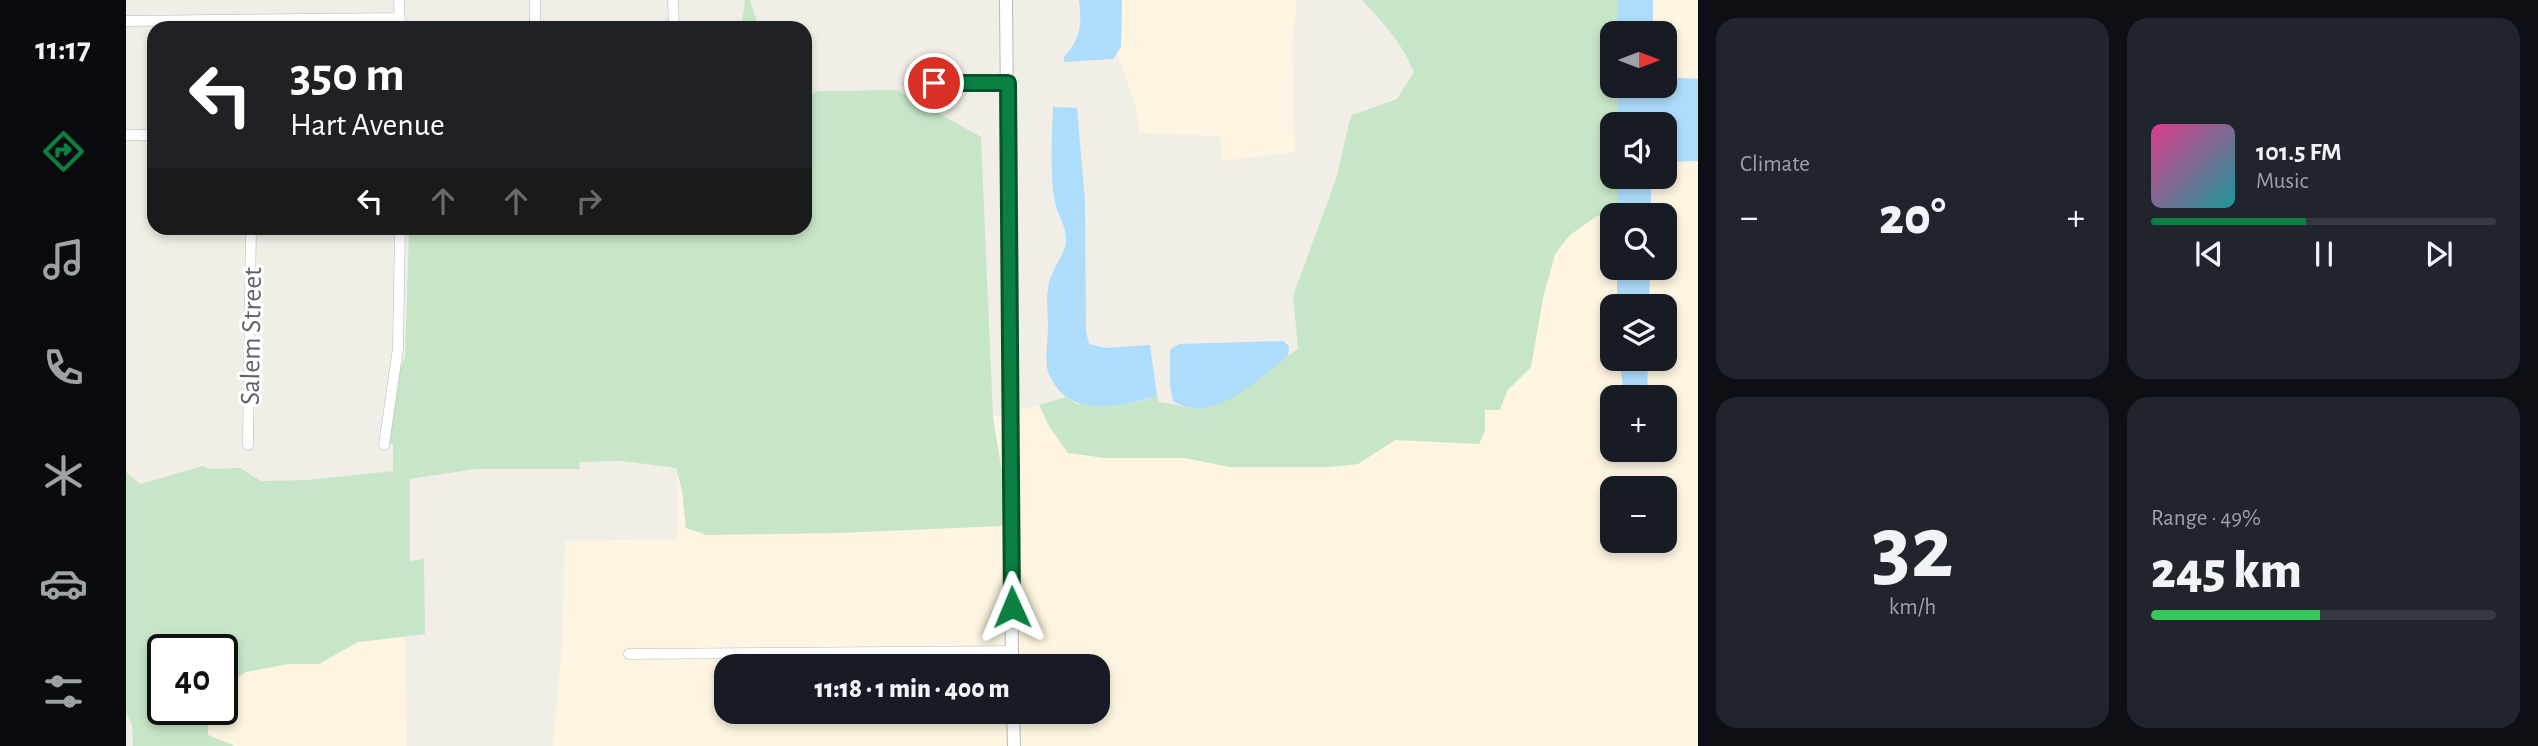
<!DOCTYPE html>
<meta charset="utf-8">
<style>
body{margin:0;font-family:"Alegreya Sans",sans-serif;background:#20242c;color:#f1f3f6;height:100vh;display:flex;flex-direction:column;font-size:26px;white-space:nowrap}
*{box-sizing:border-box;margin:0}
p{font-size:23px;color:#9ea1a6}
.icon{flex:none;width:38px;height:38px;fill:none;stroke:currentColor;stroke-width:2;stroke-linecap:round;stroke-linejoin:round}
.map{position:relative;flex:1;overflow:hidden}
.panel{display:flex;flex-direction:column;gap:18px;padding:18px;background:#0d0f14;width:840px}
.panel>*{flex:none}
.top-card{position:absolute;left:21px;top:21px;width:665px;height:214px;border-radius:21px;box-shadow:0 4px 10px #0003;background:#202124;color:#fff;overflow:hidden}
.needle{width:46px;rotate:90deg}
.controls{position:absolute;left:1474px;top:21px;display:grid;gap:14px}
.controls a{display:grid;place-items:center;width:77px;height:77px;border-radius:14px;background:#171b24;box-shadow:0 4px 10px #0003;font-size:35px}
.speed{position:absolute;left:21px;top:634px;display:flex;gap:14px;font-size:35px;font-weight:700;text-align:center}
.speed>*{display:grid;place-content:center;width:91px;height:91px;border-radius:50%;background:#171b24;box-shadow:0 4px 10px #0003;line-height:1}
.speed .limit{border:4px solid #111;border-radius:10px;background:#fff;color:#111}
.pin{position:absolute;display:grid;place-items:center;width:60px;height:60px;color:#fff;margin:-30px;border:4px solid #fff;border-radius:50%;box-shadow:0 2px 7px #0007}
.me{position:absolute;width:77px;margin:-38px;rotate:359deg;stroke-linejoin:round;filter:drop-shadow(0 0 5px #0008)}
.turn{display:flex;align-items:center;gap:24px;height:147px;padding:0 28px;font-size:32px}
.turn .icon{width:91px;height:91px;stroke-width:2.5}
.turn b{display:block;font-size:49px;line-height:60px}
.lanes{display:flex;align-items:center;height:66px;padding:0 28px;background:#0003;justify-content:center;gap:35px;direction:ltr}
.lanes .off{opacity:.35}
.big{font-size:52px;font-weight:800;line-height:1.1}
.panel .card{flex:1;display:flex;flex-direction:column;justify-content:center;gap:10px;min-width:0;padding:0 24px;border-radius:21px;background:#20242c}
.panel .dial{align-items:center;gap:0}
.dial b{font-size:91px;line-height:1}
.song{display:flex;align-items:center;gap:21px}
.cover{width:84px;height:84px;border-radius:10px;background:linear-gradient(135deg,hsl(330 70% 55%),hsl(180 70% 35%))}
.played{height:7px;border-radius:4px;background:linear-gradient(90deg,#0b8043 45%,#363941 45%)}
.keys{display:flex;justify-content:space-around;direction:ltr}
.heat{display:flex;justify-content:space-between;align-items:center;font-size:38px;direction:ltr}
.charge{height:10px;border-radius:5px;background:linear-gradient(90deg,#34c759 49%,#363941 0)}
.panel .tiles{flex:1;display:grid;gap:18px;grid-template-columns:repeat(2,1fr)}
.trip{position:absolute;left:588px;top:654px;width:396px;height:70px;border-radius:21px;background:#171b24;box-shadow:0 4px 10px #0003;font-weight:800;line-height:70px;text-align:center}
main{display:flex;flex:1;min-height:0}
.tabs{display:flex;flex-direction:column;width:126px;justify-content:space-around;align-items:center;background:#090b0e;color:#9ea1a6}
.tabs .icon{width:49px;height:49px}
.tabs .current{color:#0b8043}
.tabs b{font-size:32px;color:#f1f3f6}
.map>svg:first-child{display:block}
.commercial{fill:#fdf5e1;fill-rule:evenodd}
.green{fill:#c7e6c7}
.water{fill:#aedcfb}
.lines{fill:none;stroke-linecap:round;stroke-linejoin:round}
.minor-casing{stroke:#b5b8bc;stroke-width:11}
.tertiary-casing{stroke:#b5b8bc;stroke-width:14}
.minor{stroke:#fff;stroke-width:10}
.tertiary{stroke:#fff;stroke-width:12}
.route-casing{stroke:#07532c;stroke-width:18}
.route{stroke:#0b8043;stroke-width:12}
.labels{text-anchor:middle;stroke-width:6;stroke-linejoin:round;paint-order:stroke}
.street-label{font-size:28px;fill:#5f6368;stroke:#fff}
</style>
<main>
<nav class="tabs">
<b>11:17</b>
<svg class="icon current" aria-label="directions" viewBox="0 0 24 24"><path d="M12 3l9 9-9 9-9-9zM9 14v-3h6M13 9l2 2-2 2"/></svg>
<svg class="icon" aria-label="music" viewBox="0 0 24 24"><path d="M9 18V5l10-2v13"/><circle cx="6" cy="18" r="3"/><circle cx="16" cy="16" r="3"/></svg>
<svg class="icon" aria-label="phone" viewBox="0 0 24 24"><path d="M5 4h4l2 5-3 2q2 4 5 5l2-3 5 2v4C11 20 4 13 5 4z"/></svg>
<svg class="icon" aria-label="climate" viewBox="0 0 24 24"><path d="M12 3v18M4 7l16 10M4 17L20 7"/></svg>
<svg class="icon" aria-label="car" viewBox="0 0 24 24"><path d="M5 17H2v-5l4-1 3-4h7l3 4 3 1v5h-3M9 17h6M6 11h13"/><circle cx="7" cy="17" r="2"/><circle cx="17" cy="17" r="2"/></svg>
<svg class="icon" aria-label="filters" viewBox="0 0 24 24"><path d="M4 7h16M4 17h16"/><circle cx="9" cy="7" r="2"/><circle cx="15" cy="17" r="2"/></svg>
</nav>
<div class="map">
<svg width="1572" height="746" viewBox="0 0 1572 746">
<rect width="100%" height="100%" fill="#f1eee8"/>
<path class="commercial" d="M996,0H1171L1166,44L1169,152L1096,161L1094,136L1013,133L1011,112L991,52L995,47Z
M1527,0H1572V79L1538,77V33H1527Z
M1572,161V746H894L893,712H971V667H893L890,411L913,405L924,428L979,458H1059L1104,467H1203L1232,464L1269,440L1353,444L1359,431V410H1374L1381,391L1405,367L1417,298L1429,254L1443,235L1471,216L1491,213V215H1486V268H1491V306H1486V359H1493L1497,386L1522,385V359H1538V306H1523L1524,268H1538V215H1525V177H1538V162ZM1486,397H1538V450H1486ZM1486,488H1538V541H1486Z
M879,414L880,646L497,650L498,659L880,656L881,667H600V712H881L882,746H427L436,646L439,541L552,539L551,472L556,490L560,528L581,535L711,533L876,526L879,490L867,417Z
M279,637L281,746H109L82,735L81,709H96V688L120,672L162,664H193L232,642Z"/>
<path class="green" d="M619,0H624L633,28H615Z
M1236,0H1491V33H1486V86H1491V124H1486V177H1491V213L1471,216L1444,235L1429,254L1417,298L1405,367L1381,391L1374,410H1359V431L1353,444L1269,440L1232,464L1203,467H1104L1059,458H979L942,453L924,428L913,405L940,397L951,404L1012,402L1031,396L1033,402C1048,403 1062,410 1075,408C1113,402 1141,369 1172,349L1167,296L1211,176L1223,123L1226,115L1271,99L1288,72C1276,43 1257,22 1236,0Z
M771,90L855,137L867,417L879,491L876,526L711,533L581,535L560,528L556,490L550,468L497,461L453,462L454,469H349L284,479V561L298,559L299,634L232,642L193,664H162L120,672L96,688V649H37V709H81L82,735L109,746H7L6,725L0,713V472L14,484L77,466L84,469L114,468L135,481L181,480L267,471V445L264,443C266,415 267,382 279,357L283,228H679V96L693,91Z"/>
<path class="water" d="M953,0H996L995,47L987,59L938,62V57C955,39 956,24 953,0Z
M1491,0H1527V33H1491Z
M1538,77L1572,79V161L1538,162V124H1491V86H1538Z
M927,107L951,108L959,202L960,331L963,344L980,348L1024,345L1031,396C994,407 941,419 923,374C918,364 922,338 922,326C922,314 920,301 922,289C923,271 941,253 940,239C940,225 930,212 928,198C924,169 926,137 927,107Z
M1491,177H1525V215H1491Z
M1491,268H1524L1523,306H1491Z
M1157,341L1163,346L1162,356C1132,379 1087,426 1047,401L1044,386V350L1053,344Z
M1493,359H1522L1521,390H1505L1497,386Z"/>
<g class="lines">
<defs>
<path id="minor" d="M273,0L274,28
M409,0V28
M547,0L548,24
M0,21L274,18
M783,83H882
M0,135H28
M122,445L125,228
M258,445L272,348L274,228
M503,654L886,651"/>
<path id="tertiary" d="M880,0L886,667
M887,712L888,746"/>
</defs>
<use href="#minor" class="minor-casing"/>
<use href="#tertiary" class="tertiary-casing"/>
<use href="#minor" class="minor"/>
<use href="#tertiary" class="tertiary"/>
</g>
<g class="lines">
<defs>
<path id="route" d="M808,83H882L886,607"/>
</defs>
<use href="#route" class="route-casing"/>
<use href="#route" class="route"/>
</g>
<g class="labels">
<g class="street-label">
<text transform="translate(124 336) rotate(-89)" y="10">Salem Street</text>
</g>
</g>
</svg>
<div class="controls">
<a><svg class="needle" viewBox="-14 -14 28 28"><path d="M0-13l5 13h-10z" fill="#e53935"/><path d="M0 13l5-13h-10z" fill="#9ea1a6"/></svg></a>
<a><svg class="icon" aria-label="sound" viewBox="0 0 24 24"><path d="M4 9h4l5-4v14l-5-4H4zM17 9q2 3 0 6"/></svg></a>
<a><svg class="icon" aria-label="search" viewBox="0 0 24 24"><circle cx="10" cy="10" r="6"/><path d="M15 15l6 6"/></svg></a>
<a><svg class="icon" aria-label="layers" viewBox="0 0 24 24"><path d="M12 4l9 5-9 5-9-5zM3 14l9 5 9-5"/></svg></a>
<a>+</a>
<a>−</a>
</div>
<div class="speed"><div class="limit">40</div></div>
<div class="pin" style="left:808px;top:83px;background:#d93025"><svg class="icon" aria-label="arrive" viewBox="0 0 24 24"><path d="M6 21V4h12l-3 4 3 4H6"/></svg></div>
<svg class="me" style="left:886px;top:607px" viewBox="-20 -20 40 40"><path d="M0-17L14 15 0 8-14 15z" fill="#0b8043" stroke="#fff" stroke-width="4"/></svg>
<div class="trip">11:18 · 1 min · 400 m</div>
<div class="top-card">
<div class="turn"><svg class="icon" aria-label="left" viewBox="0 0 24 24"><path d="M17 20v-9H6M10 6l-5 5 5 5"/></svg><div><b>350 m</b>Hart Avenue</div></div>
<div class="lanes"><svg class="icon" aria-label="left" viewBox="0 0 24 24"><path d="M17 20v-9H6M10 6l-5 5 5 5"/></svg><svg class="icon off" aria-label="ahead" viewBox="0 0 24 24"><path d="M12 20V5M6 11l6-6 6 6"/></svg><svg class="icon off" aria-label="ahead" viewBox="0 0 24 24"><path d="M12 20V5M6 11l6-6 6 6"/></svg><svg class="icon off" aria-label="right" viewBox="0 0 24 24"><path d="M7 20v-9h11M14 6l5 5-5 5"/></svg></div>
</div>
</div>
<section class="panel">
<div class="tiles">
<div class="card"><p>Climate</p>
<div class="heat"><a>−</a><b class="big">20°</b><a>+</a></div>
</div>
<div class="card">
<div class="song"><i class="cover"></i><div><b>101.5 FM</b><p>Music</p></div></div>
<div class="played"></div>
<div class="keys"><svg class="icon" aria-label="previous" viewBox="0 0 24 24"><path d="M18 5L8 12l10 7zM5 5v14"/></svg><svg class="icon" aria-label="pause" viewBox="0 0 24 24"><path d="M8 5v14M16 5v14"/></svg><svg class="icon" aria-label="next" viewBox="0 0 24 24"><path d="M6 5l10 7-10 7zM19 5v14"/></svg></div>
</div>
<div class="card dial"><b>32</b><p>km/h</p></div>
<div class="card"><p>Range · 49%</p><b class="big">245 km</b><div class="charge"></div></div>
</div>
</section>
</main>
